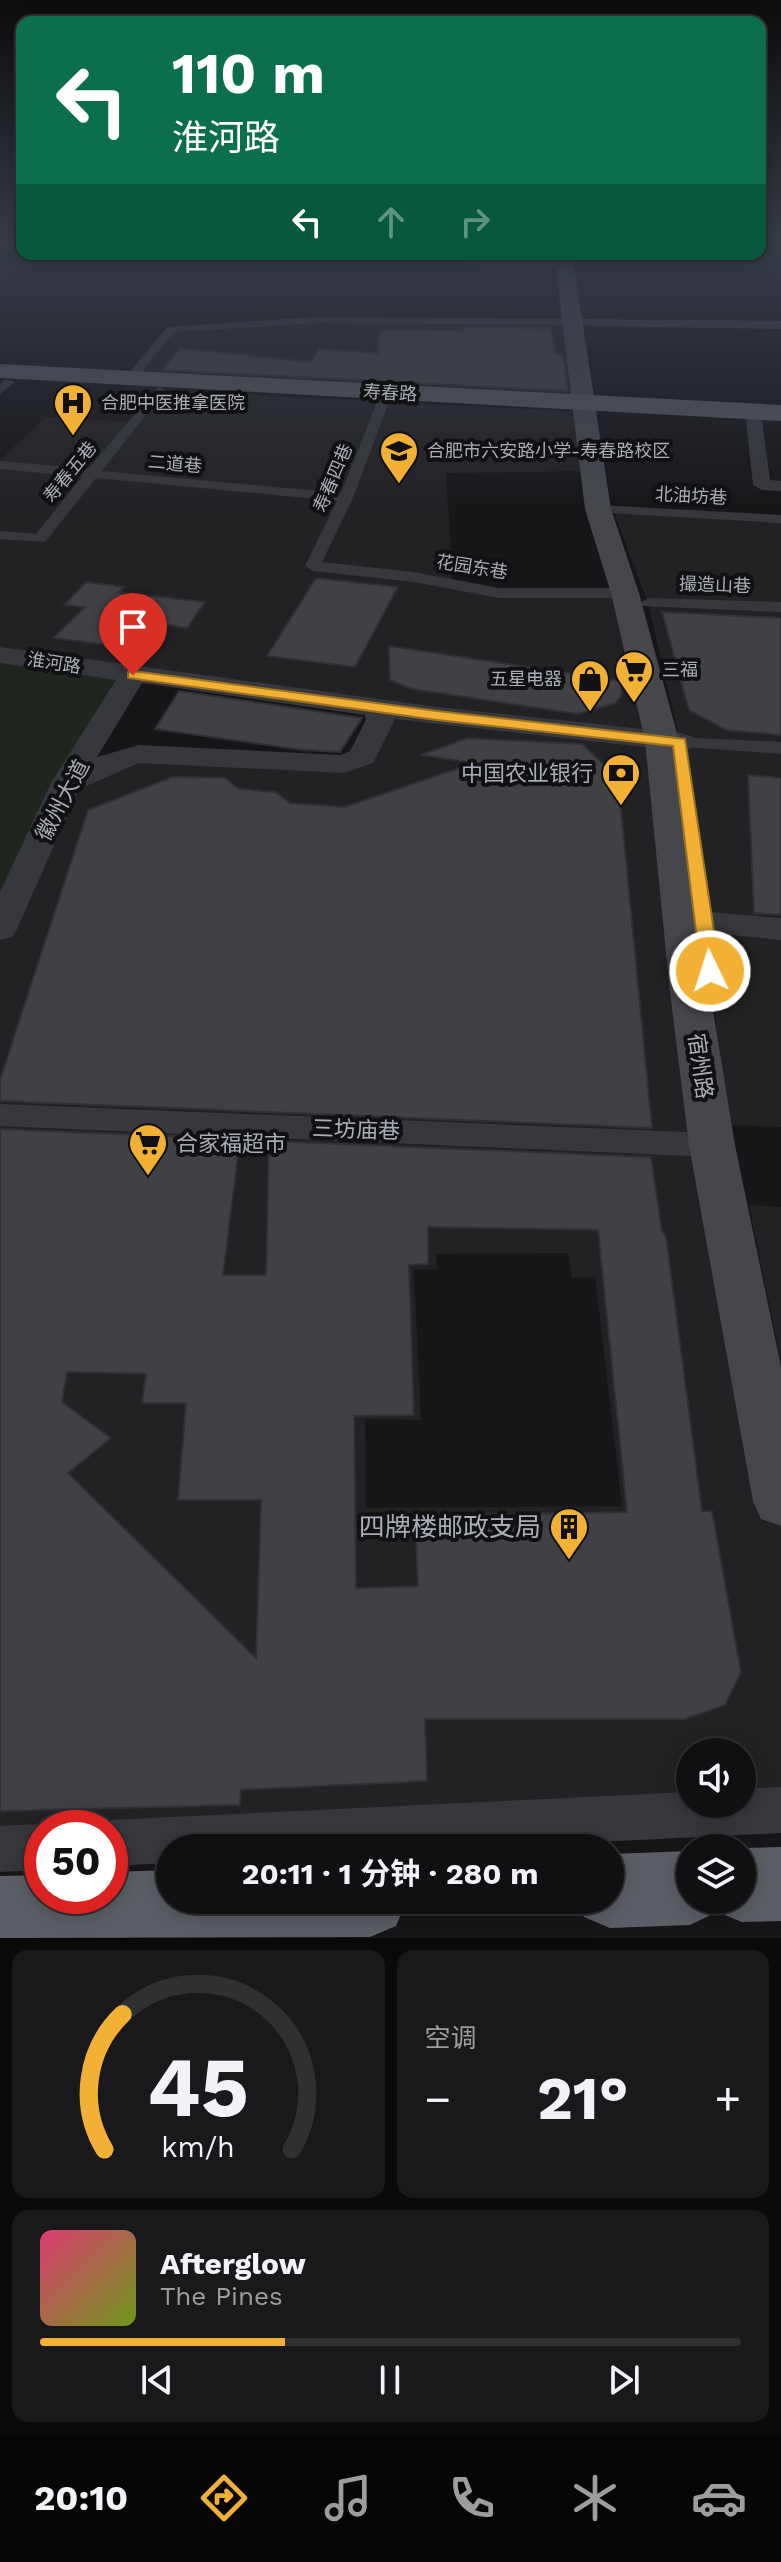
<!DOCTYPE html>
<html lang="zh">
<meta charset="utf-8">
<style>
body{margin:0;font-family:"Work Sans","Noto Sans SC",sans-serif;background:#19191b;color:#f1f3f6;height:100vh;display:flex;flex-direction:column;font-size:30px;white-space:nowrap}
*{box-sizing:border-box;margin:0}
p{font-size:26px;color:#9c9d9f}
.icon{flex:none;width:44px;height:44px;fill:none;stroke:currentColor;stroke-width:2;stroke-linecap:round;stroke-linejoin:round}
.map{position:relative;height:1938px;overflow:hidden}
.panel{display:flex;flex-direction:column;gap:12px;padding:12px;background:#09090a;flex:1}
.panel>*{flex:none}
.top-card{position:absolute;left:16px;top:16px;width:750px;height:244px;border-radius:16px;box-shadow:0 4px 20px #0003,0 0 0 2px #303032;background:#0b6e4f;color:#fff;overflow:hidden}
.controls{position:absolute;left:676px;top:1738px;display:grid;gap:16px}
.controls a{display:grid;place-items:center;width:80px;height:80px;border-radius:50%;background:#101012;box-shadow:0 4px 20px #0003,0 0 0 2px #303032;font-size:40px}
.speed{position:absolute;left:24px;top:1810px;display:flex;gap:16px;font-size:40px;font-weight:700;text-align:center}
.speed>*{display:grid;place-content:center;width:104px;height:104px;border-radius:50%;background:#101012;box-shadow:0 4px 20px #0003,0 0 0 2px #303032;line-height:1}
.speed .limit{border:12px solid #d22;background:#fff;color:#111}
.pin{position:absolute;display:grid;place-items:center;width:68px;height:68px;color:#fff;margin:-82px -34px;border-radius:50% 50% 50% 0;rotate:-45deg;box-shadow:0 0 8px #0007}
.pin .icon{rotate:45deg}
.me{position:absolute;width:88px;margin:-44px;rotate:356deg;stroke-linejoin:round;filter:drop-shadow(0 0 6px #0008)}
.turn{display:flex;align-items:center;gap:28px;height:168px;padding:0 24px;font-size:36px}
.turn .icon{width:104px;height:104px;stroke-width:2.5}
.turn b{display:block;font-size:56px;line-height:68px}
.lanes{display:flex;align-items:center;height:76px;padding:0 24px;background:#0003;justify-content:center;gap:40px;direction:ltr}
.lanes .off{opacity:.35}
.big{font-size:60px;font-weight:700;line-height:1.1}
.panel .tile{flex:1;display:flex;flex-direction:column;justify-content:center;gap:12px;min-width:0;padding:0 28px;border-radius:16px;background:#19191b}
.panel .dial{align-items:center;gap:0}
.dial svg{height:208px;overflow:visible;fill:none;stroke:#303032;stroke-width:7;stroke-linecap:round;text-anchor:middle}
.dial text{fill:#f1f3f6;stroke:none}
.song{display:flex;align-items:center;gap:24px}
.cover{width:96px;height:96px;border-radius:12px;background:linear-gradient(135deg,hsl(340 70% 55%),hsl(80 70% 35%))}
.played{height:8px;border-radius:4px;background:linear-gradient(90deg,#f2b134 35%,#303032 35%)}
.keys{display:flex;justify-content:space-around;direction:ltr}
.heat{display:flex;justify-content:space-between;align-items:center;font-size:44px;direction:ltr}
.panel .tiles{flex:1;display:grid;gap:12px;grid-template-columns:1fr 1fr}
.tile:last-child{grid-column:span 2}
.trip{position:absolute;left:156px;top:1834px;width:468px;height:80px;border-radius:40px;background:#101012;box-shadow:0 4px 20px #0003,0 0 0 2px #303032;font-weight:700;line-height:80px;text-align:center}
.tabs{display:flex;height:128px;justify-content:space-around;align-items:center;background:#060607;color:#9c9d9f}
.tabs .icon{width:56px;height:56px}
.tabs .active{color:#f2b134}
.tabs b{font-size:36px;color:#f1f3f6}
.map>svg:first-child{display:block}
.built{fill:#222225;fill-rule:evenodd}
.green{fill:#1e261f}
.building{fill:#404145;stroke:#303034;stroke-width:2;fill-rule:evenodd}
.lines{fill:none;stroke-linecap:round;stroke-linejoin:round}
.pedestrian{fill:#37383d;fill-rule:evenodd}
.minor{fill:#37383d;fill-rule:evenodd}
.tertiary{fill:#37383d;fill-rule:evenodd}
.secondary{fill:#45474d;fill-rule:evenodd}
.primary{fill:#53555c;fill-rule:evenodd}
.trunk{fill:#5b5e65;fill-rule:evenodd}
.route{fill:#f2b134;stroke:#9d7322;stroke-width:2}
.labels{text-anchor:middle;stroke-width:8;stroke-linejoin:round;paint-order:stroke}
.far-street-label{font-size:18px;fill:#a8adb8;stroke:#111113}
.far-poi-label{font-size:18px;fill:#a8adb8;stroke:#111113;text-anchor:start}
.poi-label{font-size:22px;fill:#a8adb8;stroke:#111113;text-anchor:end}
.street-label{font-size:22px;fill:#a8adb8;stroke:#111113}
.near-poi-label{font-size:26px;fill:#a8adb8;stroke:#111113;text-anchor:end}
</style>
<div class="map">
<svg width="781" height="1938" viewBox="0 0 781 1938">
<rect width="100%" height="100%" fill="#161618"/>
<path class="built" d="M318,320L573,321L585,404L130,379L171,329Z
M159,390L586,412L593,471L446,473L453,584L499,593H625L781,1501V1810L42,1828L0,1849V929L66,783L120,758L344,764L376,708L0,655V460L46,417L134,422ZM568,1253L572,1278L595,1277L622,1506L366,1508L365,1419L421,1420L414,1270L437,1269L436,1254ZM690,1752H742V1804H690Z
M613,510L781,519V1127L730,1125L712,995L707,923L680,742L648,603Z
M749,1205L781,1207V1363Z"/>
<path class="green" d="M760,242H781V270L727,268L722,254H760Z
M0,655L133,675L0,929Z"/>
<path class="building" d="M463,327L551,328L556,354H563L568,391L162,370L180,348L311,362L319,349L378,353L380,330L463,331Z
M316,578L398,587L355,667L267,656Z
M86,582L125,587L119,592L205,602L187,628L133,620L109,645L53,638L85,607L64,605Z
M662,612L781,618V735L726,730L689,710Z
M389,646L620,681L622,695L615,703L578,714L412,689L390,680Z
M179,691L362,718L340,752L303,750L155,729Z
M467,738L582,744L618,778L652,1128L0,1101V1080L88,810L172,777L225,778L239,789L275,792L290,803L345,807L474,763L421,755Z
M748,775L781,778V915L754,913Z
M0,1129L240,1139L223,1275H266L269,1141L651,1157L662,1231L666,1236L702,1511H712L741,1672L725,1705L685,1719H425L427,1781L241,1790L240,1805L0,1811ZM428,1227L598,1230L627,1512L415,1516L418,1586L356,1588L354,1416L414,1415L409,1265L428,1264ZM67,1372L146,1374L142,1403H186L178,1500H261L256,1658L68,1473L111,1438L62,1402Z"/>
<g class="lines">
<path class="pedestrian" d="M318,317L591,319L597,322L591,325L318,323L174,332L134,382L124,379L167,327Z
M5,379L15,382L0,394V384Z
M159,386L165,390L102,471L341,493L377,402L383,398L389,402L353,498L322,562L414,572L499,588H625L633,593L625,598H499L414,582L313,571L305,566L337,501L96,478L45,542L0,539V531L36,534L82,477L0,469V461L88,469Z
M598,505L781,515V523L593,512L591,509Z
M648,598L781,602V612L642,606L640,603Z
M680,737L781,742V754L674,746V738Z"/>
<path class="minor" d="M0,242H22V248L0,247Z
M406,254L565,260L572,264L565,268L482,267Z
M586,319L781,321V329L591,326L584,322Z
M754,415L762,420L770,480L781,481V491L762,490L753,485L746,420Z
M0,1104L712,1133L723,1137L728,1145L723,1153L712,1157L0,1126Z
M781,1787V1833L477,1848H170V1863L110,1866V1828H93L110,1820L690,1792V1804H742V1789Z
M42,1824L52,1828H42V1870L0,1872V1826Z"/>
<path class="tertiary" d="M0,647L437,707L680,733L691,736L695,742L691,748L680,751L395,719L373,763L344,773L139,763L79,789L17,929L12,937L0,940V892L51,783L116,680L0,663ZM142,683L365,715L366,720L350,751L341,755L139,745L97,757Z
M683,910L781,918V940L671,929L666,921L671,913Z"/>
<path class="secondary" d="M554,254H572L611,509L639,593L679,741L710,992L735,1145L781,1367V1526L761,1519L753,1501L689,1145L670,992L645,741L611,593L585,509Z"/>
<path class="primary" d="M0,364L781,405V421L0,378Z"/>
<path class="trunk" d="M781,1847V1921L742,1922L717,1912L690,1925L610,1928L584,1917L576,1900H610V1854L690,1851V1900H742V1848Z
M170,1870V1900H407L396,1926L370,1937L0,1938V1876L42,1875V1896H110V1872Z"/>
</g>
<linearGradient id="sky" x2="0" y2="1"><stop stop-color="#0c0c0d"/><stop offset="0.47" stop-color="#363c48"/><stop offset="1" stop-color="#363c48" stop-opacity="0"/></linearGradient>
<rect width="781" height="514" fill="url(#sky)"/>
<path class="route" d="M133,671L437,711L685,739L720,971L710,977L701,971L673,746L437,720L128,678V672Z"/>
<defs>
<symbol id="hospital-pin" viewBox="-11 -11 22 30"><path d="M0 17L-7.5 6A9.5 9.5 0 1 1 7.5 6Z" fill="#f2b134" stroke="#111113"/><path d="M-5-5h3v3.5h4V-5h3V5h-3V1.5h-4V5h-3Z" fill="#111"/></symbol>
<symbol id="school-pin" viewBox="-11 -11 22 30"><path d="M0 17L-7.5 6A9.5 9.5 0 1 1 7.5 6Z" fill="#f2b134" stroke="#111113"/><path d="M0-5L7-2L0 1L-7-2ZM-4 1L0 2.5L4 1V4Q0 6-4 4Z" fill="#111"/></symbol>
<symbol id="supermarket-pin" viewBox="-11 -11 22 30"><path d="M0 17L-7.5 6A9.5 9.5 0 1 1 7.5 6Z" fill="#f2b134" stroke="#111113"/><path d="M-6-5.5h2.5l.6 2H6L4.5 2H-2.5L-4.4-4H-6ZM-1.5 3.2a1.3 1.3 0 1 0 .1 0ZM3 3.2a1.3 1.3 0 1 0 .1 0Z" fill="#111"/></symbol>
<symbol id="shop-pin" viewBox="-11 -11 22 30"><path d="M0 17L-7.5 6A9.5 9.5 0 1 1 7.5 6Z" fill="#f2b134" stroke="#111113"/><path d="M-5-2.5h2.3a2.7 3.5 0 0 1 5.4 0H5L5.5 6h-11ZM-1.5-2.5h3a1.5 2.3 0 0 0-3 0Z" fill="#111"/></symbol>
<symbol id="bank-pin" viewBox="-11 -11 22 30"><path d="M0 17L-7.5 6A9.5 9.5 0 1 1 7.5 6Z" fill="#f2b134" stroke="#111113"/><path d="M-6-4H6V4H-6ZM0-2.3a2.3 2.3 0 1 0 0 4.6a2.3 2.3 0 1 0 0-4.6Z" fill="#111"/></symbol>
<symbol id="building-pin" viewBox="-11 -11 22 30"><path d="M0 17L-7.5 6A9.5 9.5 0 1 1 7.5 6Z" fill="#f2b134" stroke="#111113"/><path d="M-4-6H4V6H1V3H-1V6H-4ZM-2.5-4.3h1.7v1.8h-1.7ZM.8-4.3h1.7v1.8H.8ZM-2.5-1h1.7V.8h-1.7ZM.8-1h1.7V.8H.8Z" fill="#111"/></symbol>
</defs>
<g fill-rule="evenodd">
<use href="#hospital-pin" x="51" y="381" width="44" height="60"/>
<use href="#school-pin" x="377" y="429" width="44" height="60"/>
<use href="#supermarket-pin" x="612" y="648" width="44" height="60"/>
<use href="#shop-pin" x="568" y="657" width="44" height="60"/>
<use href="#bank-pin" x="599" y="751" width="44" height="60"/>
<use href="#supermarket-pin" x="126" y="1121" width="44" height="60"/>
<use href="#building-pin" x="547" y="1505" width="44" height="60"/>
</g>
<g class="labels">
<g class="far-street-label">
<text transform="translate(390 393) rotate(3)" y="6">寿春路</text>
<text transform="translate(175 464) rotate(5)" y="6">二道巷</text>
<text transform="translate(70 472) rotate(-51)" y="6">寿春五巷</text>
<text transform="translate(333 478) rotate(-67)" y="6">寿春四巷</text>
<text transform="translate(691 496) rotate(3)" y="6">北油坊巷</text>
<text transform="translate(472 567) rotate(9)" y="6">花园东巷</text>
<text transform="translate(715 585) rotate(2)" y="6">撮造山巷</text>
<text transform="translate(54 663) rotate(9)" y="6">淮河路</text>
</g>
<g class="far-poi-label">
<text x="101" y="409">合肥中医推拿医院</text>
<text x="427" y="457">合肥市六安路小学-寿春路校区</text>
<text x="662" y="676">三福</text>
<text x="562" y="685" text-anchor="end">五星电器</text>
</g>
<g class="poi-label">
<text x="593" y="781">中国农业银行</text>
<text x="176" y="1151" text-anchor="start">合家福超市</text>
</g>
<g class="street-label">
<text transform="translate(62 800) rotate(-62)" y="8">徽州大道</text>
<text transform="translate(701 1066) rotate(82)" y="8">宿州路</text>
<text transform="translate(356 1129) rotate(2)" y="8">三坊庙巷</text>
</g>
<g class="near-poi-label">
<text x="541" y="1536">四牌楼邮政支局</text>
</g>
</g>
</svg>
<div class="controls">
<a><svg class="icon" aria-label="sound" viewBox="0 0 24 24"><path d="M4 9h4l5-4v14l-5-4H4zM17 9q2 3 0 6"/></svg></a>
<a><svg class="icon" aria-label="layers" viewBox="0 0 24 24"><path d="M12 4l9 5-9 5-9-5zM3 14l9 5 9-5"/></svg></a>
</div>
<div class="speed"><div class="limit">50</div></div>
<div class="pin" style="left:133px;top:675px;background:#d93025"><svg class="icon" aria-label="arrive" viewBox="0 0 24 24"><path d="M6 21V4h12l-3 4 3 4H6"/></svg></div>
<svg class="me" style="left:710px;top:971px" viewBox="-20 -20 40 40"><circle r="17" fill="#f2b134" stroke="#fff" stroke-width="3"/><path d="M0-11L8 9 0 5-8 9z" fill="#fff"/></svg>
<div class="trip">20:11 · 1 分钟 · 280 m</div>
<div class="top-card">
<div class="turn"><svg class="icon" aria-label="left" viewBox="0 0 24 24"><path d="M17 20v-9H6M10 6l-5 5 5 5"/></svg><div><b>110 m</b>淮河路</div></div>
<div class="lanes"><svg class="icon" aria-label="left" viewBox="0 0 24 24"><path d="M17 20v-9H6M10 6l-5 5 5 5"/></svg><svg class="icon off" aria-label="ahead" viewBox="0 0 24 24"><path d="M12 20V5M6 11l6-6 6 6"/></svg><svg class="icon off" aria-label="right" viewBox="0 0 24 24"><path d="M7 20v-9h11M14 6l5 5-5 5"/></svg></div>
</div>
</div>
<section class="panel">
<div class="tiles">
<div class="tile dial"><svg viewBox="0 0 100 80">
<path d="M14 69A42 42 0 1 1 86 69"/>
<path d="M14 69A42 42 0 0 1 21 17" stroke="#f2b134"/>
<text x="50" y="56" font-size="32" font-weight="700">45</text>
<text x="50" y="72" font-size="11">km/h</text>
</svg></div>
<div class="tile"><p>空调</p>
<div class="heat"><a>−</a><b class="big">21°</b><a>+</a></div>
</div>
<div class="tile">
<div class="song"><i class="cover"></i><div><b>Afterglow</b><p>The Pines</p></div></div>
<div class="played"></div>
<div class="keys"><svg class="icon" aria-label="previous" viewBox="0 0 24 24"><path d="M18 5L8 12l10 7zM5 5v14"/></svg><svg class="icon" aria-label="pause" viewBox="0 0 24 24"><path d="M8 5v14M16 5v14"/></svg><svg class="icon" aria-label="next" viewBox="0 0 24 24"><path d="M6 5l10 7-10 7zM19 5v14"/></svg></div>
</div>
</div>
</section>
<nav class="tabs">
<b>20:10</b>
<svg class="icon active" aria-label="directions" viewBox="0 0 24 24"><path d="M12 3l9 9-9 9-9-9zM9 14v-3h6M13 9l2 2-2 2"/></svg>
<svg class="icon" aria-label="music" viewBox="0 0 24 24"><path d="M9 18V5l10-2v13"/><circle cx="6" cy="18" r="3"/><circle cx="16" cy="16" r="3"/></svg>
<svg class="icon" aria-label="phone" viewBox="0 0 24 24"><path d="M5 4h4l2 5-3 2q2 4 5 5l2-3 5 2v4C11 20 4 13 5 4z"/></svg>
<svg class="icon" aria-label="climate" viewBox="0 0 24 24"><path d="M12 3v18M4 7l16 10M4 17L20 7"/></svg>
<svg class="icon" aria-label="car" viewBox="0 0 24 24"><path d="M5 17H2v-5l4-1 3-4h7l3 4 3 1v5h-3M9 17h6M6 11h13"/><circle cx="7" cy="17" r="2"/><circle cx="17" cy="17" r="2"/></svg>
</nav>
